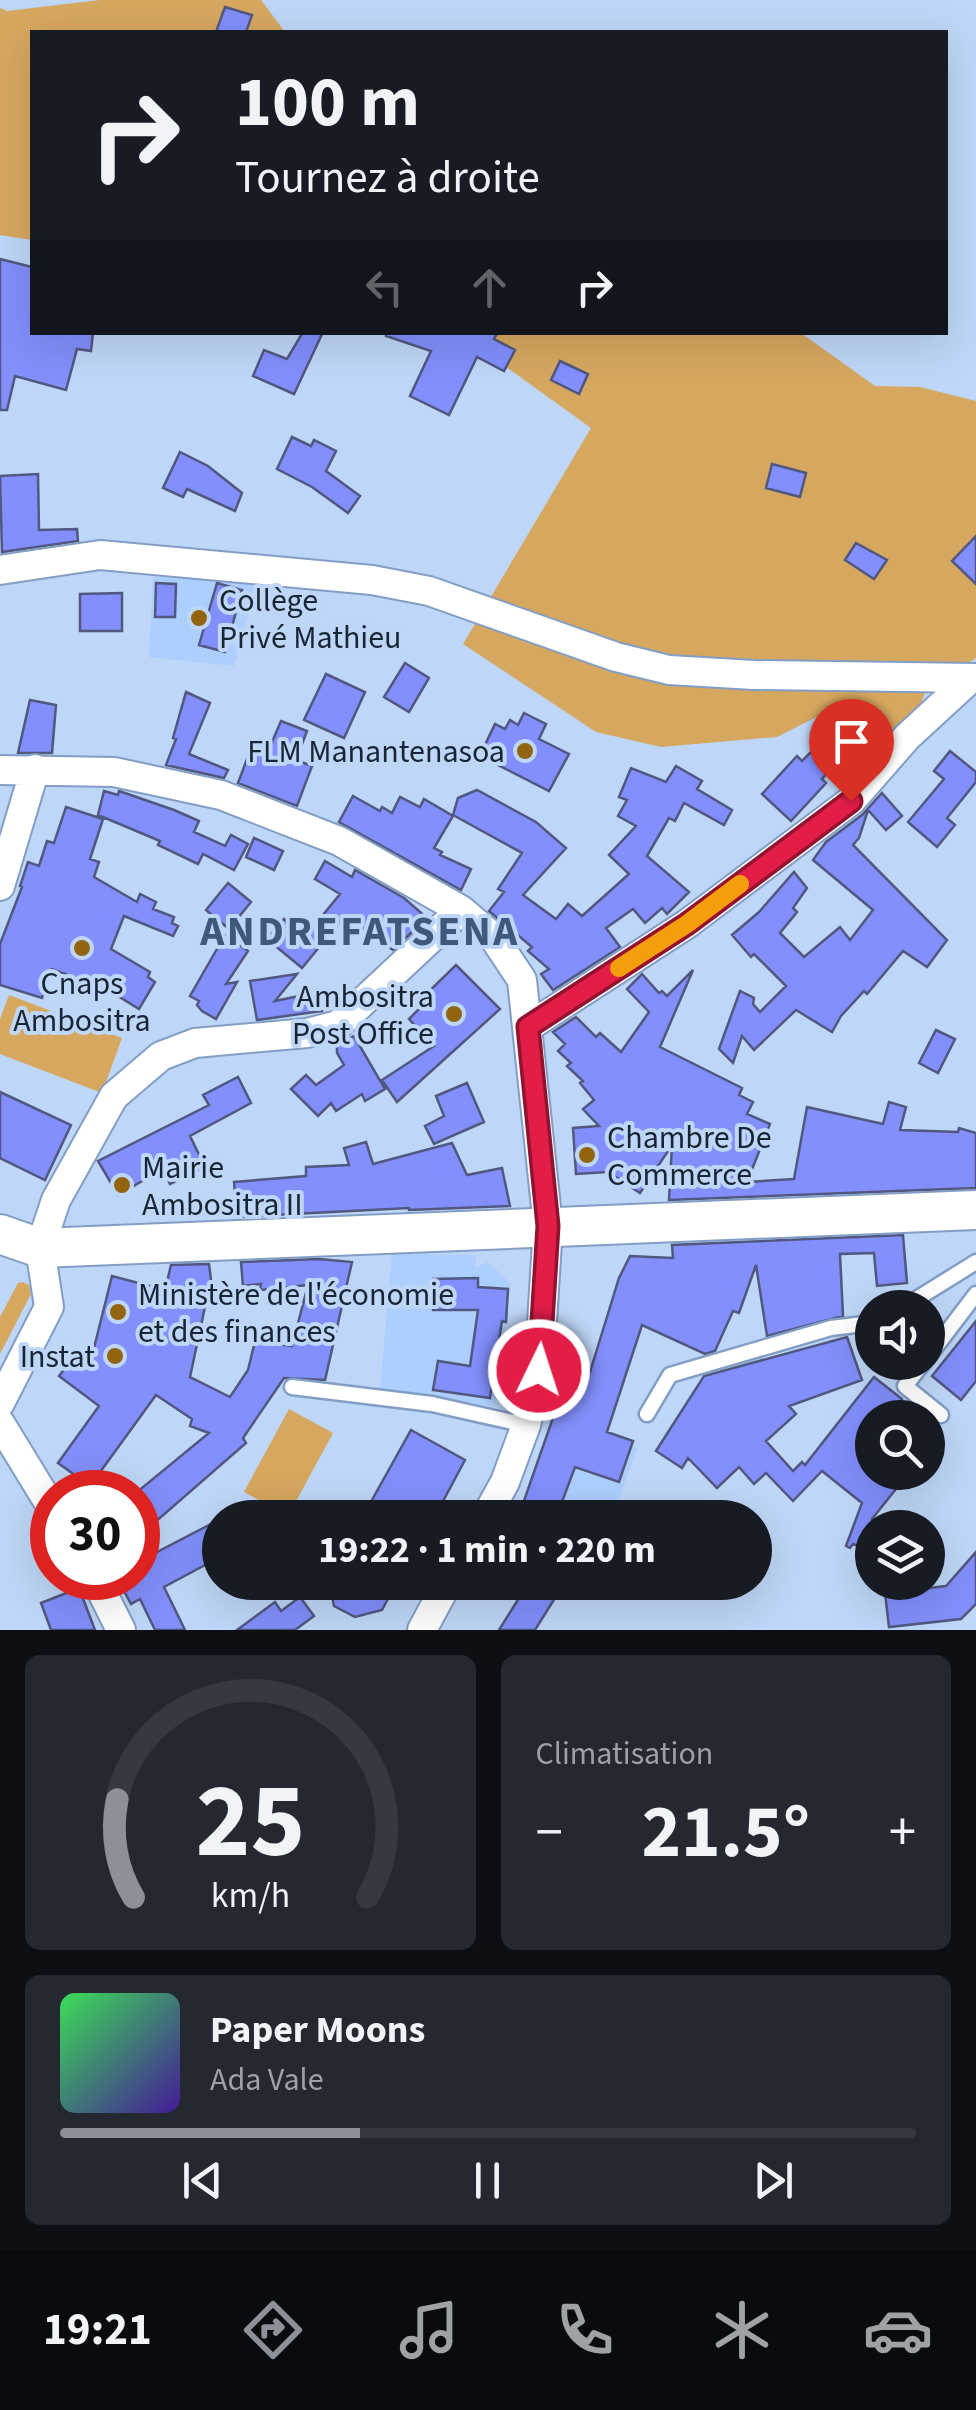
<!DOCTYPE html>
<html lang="fr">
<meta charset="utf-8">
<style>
body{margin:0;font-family:"Source Sans 3",sans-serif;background:#242831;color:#f1f3f6;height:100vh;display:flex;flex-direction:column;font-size:38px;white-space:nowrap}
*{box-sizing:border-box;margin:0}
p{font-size:32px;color:#9ea1a6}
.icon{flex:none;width:55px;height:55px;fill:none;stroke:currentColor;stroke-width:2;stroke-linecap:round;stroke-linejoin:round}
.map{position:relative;height:1630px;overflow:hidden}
.details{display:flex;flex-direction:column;gap:25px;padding:25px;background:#0d0f14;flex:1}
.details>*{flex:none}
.banner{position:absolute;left:30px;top:30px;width:918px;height:305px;border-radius:0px;box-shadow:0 10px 40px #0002;background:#171b24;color:#f1f3f6;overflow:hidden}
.fabs{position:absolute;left:855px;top:1290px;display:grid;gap:20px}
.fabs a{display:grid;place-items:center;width:90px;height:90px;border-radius:50%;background:#171b24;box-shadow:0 10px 40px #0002;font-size:50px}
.speed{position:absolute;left:30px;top:1470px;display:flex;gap:20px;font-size:50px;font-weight:700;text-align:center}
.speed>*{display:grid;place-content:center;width:130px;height:130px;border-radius:50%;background:#171b24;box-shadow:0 10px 40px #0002;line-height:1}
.speed .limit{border:15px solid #d22;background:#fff;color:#111}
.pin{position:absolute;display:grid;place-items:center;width:85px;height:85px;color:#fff;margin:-102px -42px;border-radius:50% 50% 50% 0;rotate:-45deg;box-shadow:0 0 10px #0007}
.pin .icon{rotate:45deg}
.me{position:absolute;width:110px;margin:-55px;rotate:4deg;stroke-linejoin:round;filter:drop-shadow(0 0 8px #0008)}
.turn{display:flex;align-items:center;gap:35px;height:210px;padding:0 40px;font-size:45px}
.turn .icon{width:130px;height:130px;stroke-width:2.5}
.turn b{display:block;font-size:70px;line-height:85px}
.lanes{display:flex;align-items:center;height:95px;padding:0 40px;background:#0003;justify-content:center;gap:50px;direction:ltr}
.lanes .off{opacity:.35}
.big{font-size:75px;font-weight:700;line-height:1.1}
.details .widget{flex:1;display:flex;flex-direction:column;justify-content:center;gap:15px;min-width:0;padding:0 35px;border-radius:15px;background:#242831}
.details .dial{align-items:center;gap:0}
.dial svg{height:260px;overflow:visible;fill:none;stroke:#363941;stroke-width:7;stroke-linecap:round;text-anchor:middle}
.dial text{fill:#f1f3f6;stroke:none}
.song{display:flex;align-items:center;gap:30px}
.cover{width:120px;height:120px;border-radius:15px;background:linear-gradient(135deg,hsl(130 70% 55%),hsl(260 70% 35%))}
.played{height:10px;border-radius:5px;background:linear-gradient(90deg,#8c9099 35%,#363941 35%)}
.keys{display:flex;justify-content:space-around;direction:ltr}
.heat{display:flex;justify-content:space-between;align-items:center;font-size:55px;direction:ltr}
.details .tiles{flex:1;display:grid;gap:25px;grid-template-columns:1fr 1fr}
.widget:last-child{grid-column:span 2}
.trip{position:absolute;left:202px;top:1500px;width:570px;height:100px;border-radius:50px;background:#171b24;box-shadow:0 10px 40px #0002;font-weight:700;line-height:100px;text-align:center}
.tabs{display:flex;height:160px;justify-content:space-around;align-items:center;background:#090b0e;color:#9ea1a6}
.tabs .icon{width:70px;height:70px}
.tabs .on{color:#8c9099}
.tabs b{font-size:45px;color:#f1f3f6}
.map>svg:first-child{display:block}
.built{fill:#adcffd}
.green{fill:#d6a75f}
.building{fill:#828ffc;stroke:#51577f;stroke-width:2.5}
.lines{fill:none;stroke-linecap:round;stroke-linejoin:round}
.lane-casing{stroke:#829ec5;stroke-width:19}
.street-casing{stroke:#829ec5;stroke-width:32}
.secondary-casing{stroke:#829ec5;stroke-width:42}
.lane{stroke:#fff;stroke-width:14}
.street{stroke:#fff;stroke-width:28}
.secondary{stroke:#fff;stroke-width:38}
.route-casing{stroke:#92132f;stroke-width:25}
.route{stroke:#e11d48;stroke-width:18}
.slow{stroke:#f59e0b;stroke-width:18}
.poi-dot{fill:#926410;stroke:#bed6f7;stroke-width:4}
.labels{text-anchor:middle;stroke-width:8;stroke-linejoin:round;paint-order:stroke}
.poi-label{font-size:32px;fill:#1a2534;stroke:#bed6f7;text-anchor:start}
.district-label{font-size:42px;font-weight:bold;letter-spacing:2.5px;fill:#3f597c;stroke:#bed6f7}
</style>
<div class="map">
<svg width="976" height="1630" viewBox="0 0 976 1630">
<rect width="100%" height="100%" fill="#bed6f7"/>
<path class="built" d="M153,577L258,579L234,666L149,657Z
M392,1254L476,1255L475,1267L488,1262L511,1284L495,1407L380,1389Z
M560,1411L637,1448L613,1517L518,1518Z"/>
<path class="green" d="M100,0H261L285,32H32V240L0,235V8L7,11Z
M459,333H801L875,386L920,387L976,401V658L925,693L907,737L832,709L777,737L661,747L596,732L463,644L591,428Z
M9,995L122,1038L102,1093L0,1054V1019Z
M23,1282L29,1285L31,1294L0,1354V1317L18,1283Z
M289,1409L333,1433L288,1516L244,1492Z"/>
<path class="building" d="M225,7L252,15L246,32H216Z
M0,259L32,267V332H93L91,351L77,349L66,390L15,376L7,410H0Z
M303,332H323L294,394L253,376L264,350L287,359Z
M387,332H498L494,339L515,350L504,371L477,357L449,415L410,396L431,351L386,336Z
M560,361L588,374L579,394L551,380Z
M292,437L311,446L314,440L336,451L326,471L360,496L348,513L312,487L277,469Z
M180,452L208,466L242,493L235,511L187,489L183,497L163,488Z
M772,464L806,473L800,497L766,488Z
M38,474L39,530L77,529L78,541L2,552L0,476Z
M976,536V584L952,561Z
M856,543L887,560L874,579L845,560Z
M156,583L176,584L175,617H155Z
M217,583L242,590L225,652L199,645Z
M122,593V631H80V594Z
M405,663L429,678L409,712L384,697Z
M326,674L365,692L344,738L304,720Z
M186,692L210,703L189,754L228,770L224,778L166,765L176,739L173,738Z
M30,700L56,705L52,753H18Z
M524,713L546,724L539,739L569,754L549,791L488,760L491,753L483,749L495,724L505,729L510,720L518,725Z
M281,721L307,731L296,760L312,766L297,806L238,783L253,743L269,749Z
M848,727L874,748L861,763L836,742Z
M822,741L840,759L822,779L826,783L791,821L762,794L797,756L802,761Z
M950,751L976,772V782L947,818L955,825L937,847L908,822L944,779L934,771Z
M676,766L702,781L697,789L732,810L724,825L684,803L675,821L669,818L647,856L689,892L667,914L662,908L645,923L633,909L606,928L620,947L553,990L541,974L549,969L528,951L532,947L489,911L504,892L498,889L522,853L453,815L458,798L477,790L536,822L566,848L523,895L556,919L568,904L582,916L629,874L609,855L636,826L618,816L627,800L619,797L631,768L666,782Z
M104,791L118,795L119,791L174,810L199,821L194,832L225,846L231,835L248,844L234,870L203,854L198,864L158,845L160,841L98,815Z
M882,793L902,816L886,830L868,810L859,838L853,845L947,940L927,967L903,951L867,994L864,991L841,1016L832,1032L796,1010L754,1050L742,1036L733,1063L719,1049L740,991L754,998L753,1004L760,1012L786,986L754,954L751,957L732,935L759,912L794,872L807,888L793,908L797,912L780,933L804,957L840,927L850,940L873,910L813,860L826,842L862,815Z
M353,796L380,811L382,807L392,813L400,797L420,807L424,799L453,816L434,848L442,852L440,855L471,869L461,890L339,822Z
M66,807L103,819L90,859L99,862L94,877L137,902L140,894L156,902L153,909L174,917L172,923L178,926L173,936L124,916L111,949L150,972L148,977L155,982L139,1009L108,990L52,969L42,998L0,985V944L22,887L20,886L28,862L39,866L47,841L54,843Z
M254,838L283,851L274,870L246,857Z
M325,861L352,877L355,870L404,898L427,918L393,950L344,917L302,968L267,939L284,919L305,937L340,894L315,879Z
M228,883L251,902L229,929L206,910Z
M225,935L248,951L226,984L237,982L216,1019L202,1011L197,1005L199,1001L190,996Z
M456,965L500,1009L397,1102L382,1080L434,1046L409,1019L421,1007L417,1003Z
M693,970L660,1047L742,1088L739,1095L753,1102L747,1114L770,1124L747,1182L794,1179L807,1107L883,1124L889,1102L906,1107L900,1130L958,1132L959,1128L976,1133V1188L669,1200L672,1145L640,1193L608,1172L576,1174L573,1128L599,1126L583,1109L594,1100L580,1083L583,1081L567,1066L571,1063L558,1051L565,1044L553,1032L576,1017L596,1037L600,1033L621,1052L649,1012L627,989L642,974L659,993L662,991L667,996Z
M297,974L275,1001L318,992L322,1011L257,1020L250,981Z
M936,1030L955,1039L938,1073L919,1063Z
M354,1036L385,1089L365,1101L362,1094L336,1111L331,1103L318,1116L291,1089L306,1075L316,1085L344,1065L337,1053V1046Z
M238,1077L251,1103L190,1136L205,1167L170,1184L163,1169L118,1195L98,1161L209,1105L203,1095Z
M467,1083L484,1122L434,1144L425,1126L444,1116L436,1096Z
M0,1092L71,1125L45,1180L0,1158Z
M366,1142L373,1164L452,1143L467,1175L502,1168L510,1206L409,1210V1208L237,1217L234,1182L306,1176V1167L349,1165L344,1148Z
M903,1235L907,1283L877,1286L874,1253L840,1254L843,1316L767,1336L756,1265L739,1313L733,1311L715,1351L705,1354L642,1325L607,1432L633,1441L619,1482L575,1467L556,1518H518L571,1366L590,1372L619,1278L630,1256L673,1258L672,1245Z
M319,1259L352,1262L325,1380L284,1378L243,1438L246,1443L138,1537L137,1492L209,1433L190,1426L192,1419L156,1395L90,1486L58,1463L99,1406L59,1376L76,1354L90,1364L112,1276L165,1290L171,1265L209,1264L212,1288H209L190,1377L230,1397L248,1370L255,1341L292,1346L308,1285L260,1290L261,1284L243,1286L241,1262Z
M478,1278V1287L508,1289L506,1322L502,1321L490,1398L433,1390L438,1361L470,1366L478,1310H433V1279Z
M976,1321V1381L961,1400L932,1376Z
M847,1337L862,1380L789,1406L796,1414L766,1441L793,1471L802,1462L805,1465L874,1377L902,1399L887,1418H872V1436L860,1452L872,1462V1472H886L900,1484L872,1519V1551L853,1544L850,1548L846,1546L862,1503L822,1471L793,1501L766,1473L754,1484L739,1467L717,1488L688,1458L682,1468L656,1451L704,1376Z
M411,1430L465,1460L434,1518H362Z
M211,1524L220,1542V1557L164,1587L185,1630H155L140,1599L131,1604L117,1578H138V1562Z
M976,1552V1604L961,1619L889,1627L885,1593L946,1586Z
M329,1582H397L382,1610L355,1617L334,1606Z
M529,1582H565L535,1630H499Z
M79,1588L95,1630H51L41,1603Z
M300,1597L314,1616L295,1630H237L275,1602L281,1611Z"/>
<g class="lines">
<defs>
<path id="lane" d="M902,1308L976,1262
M928,1357L976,1294
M924,1362L905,1386L941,1415
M292,1387L432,1404L526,1425
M647,1414L670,1375L831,1328L872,1323"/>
<path id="street" d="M0,570L100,555L372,580L429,591L616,657L669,670L754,675L976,678
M0,770L114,772L221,795L339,841L461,910L494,938L522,980L548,1226L539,1370L526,1425L505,1482L485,1518
M0,886L35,769
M528,1027L687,924L851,801L907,737L971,678
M0,1403L49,1307L40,1248L56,1200L114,1096L161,1056L195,1043L307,1033L338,1025L461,910
M0,1423L52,1508
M95,1578L121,1630
M422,1630L448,1582"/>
<path id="secondary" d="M0,1234L40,1248L976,1210"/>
</defs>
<use href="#lane" class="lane-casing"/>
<use href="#street" class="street-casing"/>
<use href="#secondary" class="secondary-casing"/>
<use href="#lane" class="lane"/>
<use href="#street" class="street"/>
<use href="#secondary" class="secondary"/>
</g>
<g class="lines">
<defs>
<path id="route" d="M539,1370L548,1226L528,1027L687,924L851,801"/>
</defs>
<use href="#route" class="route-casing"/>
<use href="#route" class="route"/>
<path class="slow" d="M619,968L687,924L740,884"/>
</g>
<g class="poi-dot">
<circle cx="199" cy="618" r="10"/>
<circle cx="525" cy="751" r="10"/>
<circle cx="82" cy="948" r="10"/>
<circle cx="454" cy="1014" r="10"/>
<circle cx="587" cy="1155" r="10"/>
<circle cx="122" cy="1185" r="10"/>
<circle cx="118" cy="1312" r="10"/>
<circle cx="115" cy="1356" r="10"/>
</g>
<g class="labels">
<g class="poi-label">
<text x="219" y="611">Collège<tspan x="219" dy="37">Privé Mathieu</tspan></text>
<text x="505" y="762" text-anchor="end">FLM Manantenasoa</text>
<text x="82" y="994" text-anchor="middle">Cnaps<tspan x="82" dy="37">Ambositra</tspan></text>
<text x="434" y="1007" text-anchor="end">Ambositra<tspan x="434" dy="37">Post Office</tspan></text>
<text x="607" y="1148">Chambre De<tspan x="607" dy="37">Commerce</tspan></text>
<text x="142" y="1178">Mairie<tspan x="142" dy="37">Ambositra II</tspan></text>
<text x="138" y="1305">Ministère de l'économie<tspan x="138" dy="37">et des finances</tspan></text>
<text x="95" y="1367" text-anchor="end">Instat</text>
</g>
<g class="district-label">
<text x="360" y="945">ANDREFATSENA</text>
</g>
</g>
</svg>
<div class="fabs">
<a><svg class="icon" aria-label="sound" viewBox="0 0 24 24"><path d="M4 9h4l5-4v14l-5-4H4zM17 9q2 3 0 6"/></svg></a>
<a><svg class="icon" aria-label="search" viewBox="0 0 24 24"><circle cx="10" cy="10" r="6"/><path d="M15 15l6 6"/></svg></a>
<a><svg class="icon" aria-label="layers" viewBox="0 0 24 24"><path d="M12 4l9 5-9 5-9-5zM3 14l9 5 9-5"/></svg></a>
</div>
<div class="speed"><div class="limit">30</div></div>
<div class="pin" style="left:851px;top:801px;background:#d93025"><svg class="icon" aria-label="arrive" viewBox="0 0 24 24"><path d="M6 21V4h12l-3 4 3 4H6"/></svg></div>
<svg class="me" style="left:539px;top:1370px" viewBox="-20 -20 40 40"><circle r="17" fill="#e11d48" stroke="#fff" stroke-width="3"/><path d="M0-11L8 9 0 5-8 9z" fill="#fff"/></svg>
<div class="trip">19:22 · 1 min · 220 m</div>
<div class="banner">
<div class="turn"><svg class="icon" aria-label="right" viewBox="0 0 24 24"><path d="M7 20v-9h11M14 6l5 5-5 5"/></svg><div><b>100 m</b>Tournez à droite</div></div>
<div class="lanes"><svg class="icon off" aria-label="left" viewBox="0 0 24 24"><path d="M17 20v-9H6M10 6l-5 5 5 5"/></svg><svg class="icon off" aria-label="ahead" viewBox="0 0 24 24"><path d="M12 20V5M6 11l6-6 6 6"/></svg><svg class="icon" aria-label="right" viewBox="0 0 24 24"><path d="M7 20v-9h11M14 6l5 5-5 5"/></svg></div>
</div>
</div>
<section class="details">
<div class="tiles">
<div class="widget dial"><svg viewBox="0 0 100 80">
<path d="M14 69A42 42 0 1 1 86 69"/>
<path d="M14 69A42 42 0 0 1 9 39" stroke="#8c9099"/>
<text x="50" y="56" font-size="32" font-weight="700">25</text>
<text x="50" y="72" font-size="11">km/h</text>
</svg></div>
<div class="widget"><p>Climatisation</p>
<div class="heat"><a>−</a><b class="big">21.5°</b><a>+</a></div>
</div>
<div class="widget">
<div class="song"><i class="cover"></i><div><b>Paper Moons</b><p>Ada Vale</p></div></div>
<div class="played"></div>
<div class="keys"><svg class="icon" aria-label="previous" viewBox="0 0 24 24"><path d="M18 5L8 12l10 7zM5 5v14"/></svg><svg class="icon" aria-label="pause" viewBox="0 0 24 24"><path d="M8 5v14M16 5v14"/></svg><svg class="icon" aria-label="next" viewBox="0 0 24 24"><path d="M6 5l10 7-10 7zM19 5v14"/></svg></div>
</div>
</div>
</section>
<nav class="tabs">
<b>19:21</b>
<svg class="icon on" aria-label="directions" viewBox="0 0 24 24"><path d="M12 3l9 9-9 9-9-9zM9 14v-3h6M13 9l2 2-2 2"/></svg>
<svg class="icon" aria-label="music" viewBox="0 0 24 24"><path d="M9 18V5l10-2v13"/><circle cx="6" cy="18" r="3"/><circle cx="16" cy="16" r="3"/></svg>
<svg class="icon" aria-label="phone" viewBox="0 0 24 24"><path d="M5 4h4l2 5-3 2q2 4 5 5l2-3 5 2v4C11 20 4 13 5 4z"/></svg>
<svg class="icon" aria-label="climate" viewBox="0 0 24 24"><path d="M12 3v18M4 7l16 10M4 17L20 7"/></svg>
<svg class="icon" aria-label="car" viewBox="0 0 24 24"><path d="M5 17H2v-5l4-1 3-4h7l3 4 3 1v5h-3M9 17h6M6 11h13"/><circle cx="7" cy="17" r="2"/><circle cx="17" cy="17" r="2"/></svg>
</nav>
